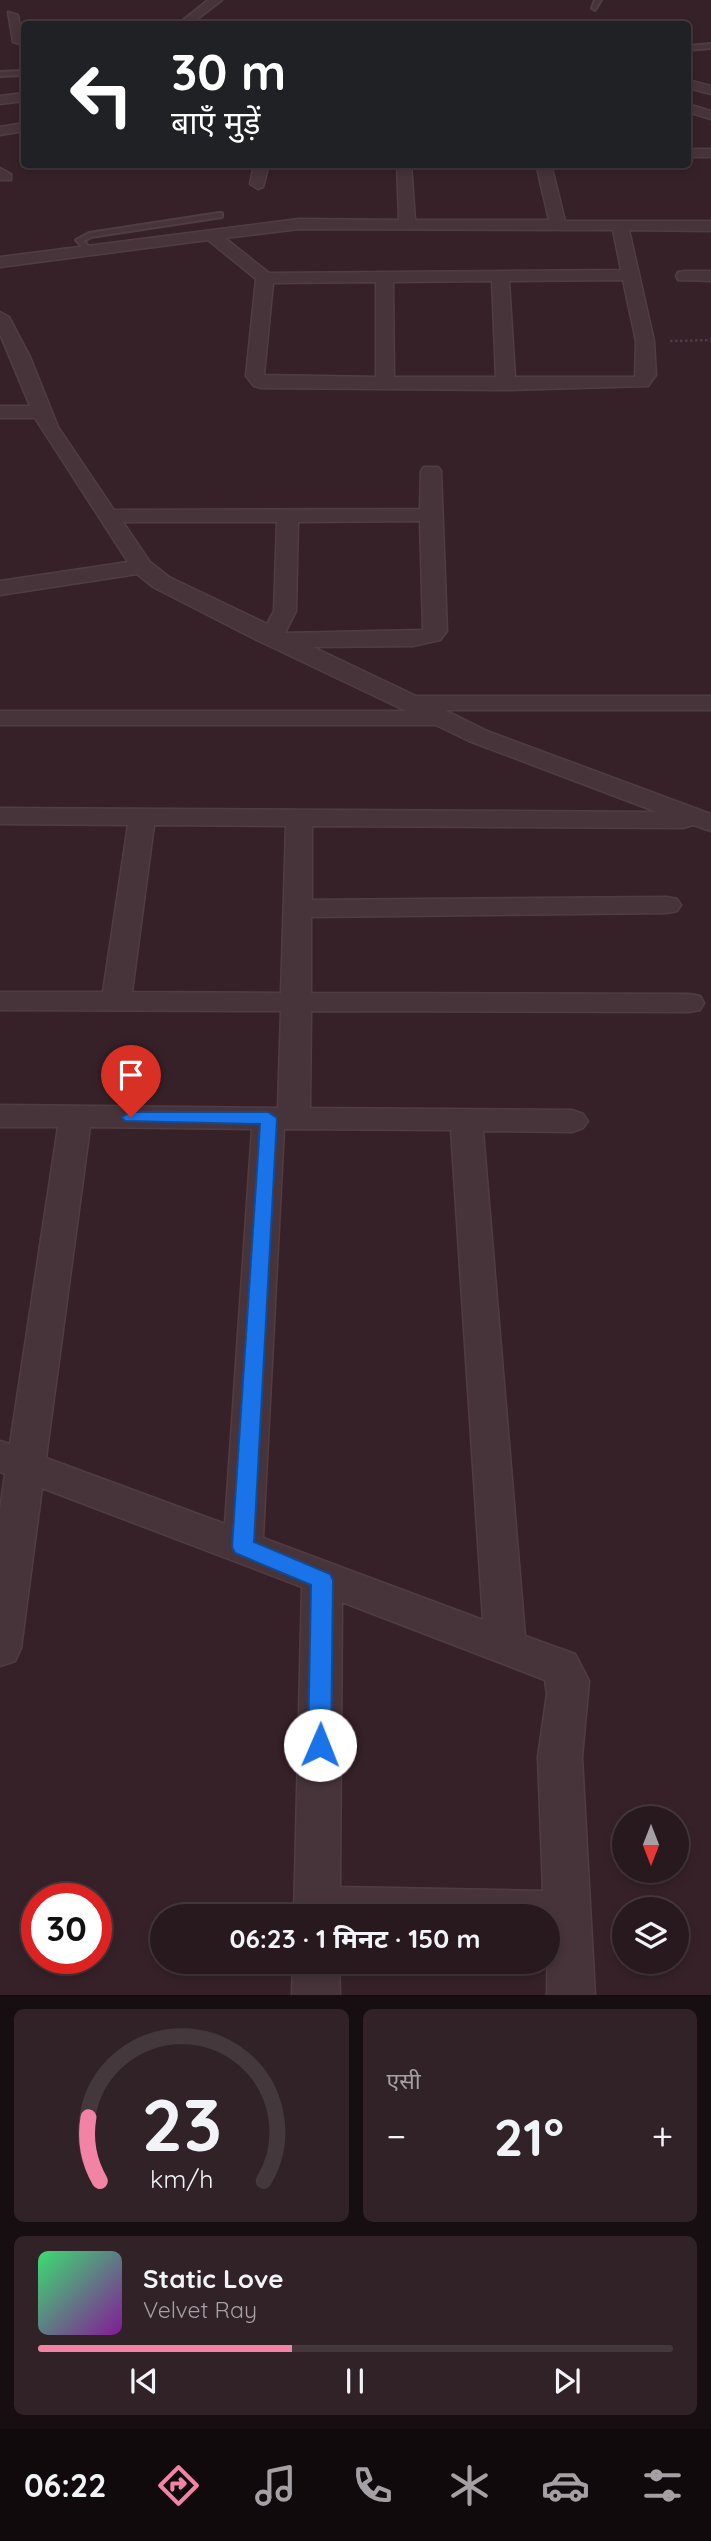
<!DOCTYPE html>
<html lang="hi">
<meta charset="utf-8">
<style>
body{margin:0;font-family:Quicksand,"Noto Sans Devanagari",sans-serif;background:#302227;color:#f1f3f6;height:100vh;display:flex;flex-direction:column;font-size:26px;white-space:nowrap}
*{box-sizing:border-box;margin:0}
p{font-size:23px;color:#a5a0a4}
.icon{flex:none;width:38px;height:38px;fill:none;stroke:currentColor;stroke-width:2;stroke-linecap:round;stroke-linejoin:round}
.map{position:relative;height:1995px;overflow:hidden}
.side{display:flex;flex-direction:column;gap:14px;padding:14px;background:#160e10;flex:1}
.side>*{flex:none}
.banner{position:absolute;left:21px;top:21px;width:670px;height:147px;border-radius:7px;box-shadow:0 4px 10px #0003,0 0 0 2px #44383c;background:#202124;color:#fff;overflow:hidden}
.needle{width:46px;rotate:180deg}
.buttons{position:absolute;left:612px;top:1806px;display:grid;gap:14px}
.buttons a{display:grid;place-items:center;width:77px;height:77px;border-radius:50%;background:#28191e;box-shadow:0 4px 10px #0003,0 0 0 2px #44383c;font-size:35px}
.speed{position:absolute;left:21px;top:1883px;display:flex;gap:14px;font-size:35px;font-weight:700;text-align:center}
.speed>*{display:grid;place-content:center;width:91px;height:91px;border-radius:50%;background:#28191e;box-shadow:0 4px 10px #0003,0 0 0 2px #44383c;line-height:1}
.speed .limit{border:10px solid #d22;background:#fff;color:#111}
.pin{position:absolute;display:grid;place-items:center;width:60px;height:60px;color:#fff;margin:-72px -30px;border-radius:50% 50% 50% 0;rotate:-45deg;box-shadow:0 0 7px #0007}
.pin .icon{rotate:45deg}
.me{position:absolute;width:77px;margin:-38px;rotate:1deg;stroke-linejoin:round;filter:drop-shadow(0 0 5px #0008)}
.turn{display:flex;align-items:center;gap:24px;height:147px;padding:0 35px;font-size:32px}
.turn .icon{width:91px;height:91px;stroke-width:2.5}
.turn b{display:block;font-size:49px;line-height:60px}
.big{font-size:52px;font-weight:700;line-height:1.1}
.side .widget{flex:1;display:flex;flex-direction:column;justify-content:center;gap:10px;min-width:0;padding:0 24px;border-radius:10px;background:#302227}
.side .dial{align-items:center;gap:0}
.dial svg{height:182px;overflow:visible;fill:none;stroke:#44383c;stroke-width:7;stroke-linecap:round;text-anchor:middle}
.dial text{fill:#f1f3f6;stroke:none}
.song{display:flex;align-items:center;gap:21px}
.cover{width:84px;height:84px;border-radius:10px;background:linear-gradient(135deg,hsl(140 70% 55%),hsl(290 70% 35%))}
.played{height:7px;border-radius:4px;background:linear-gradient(90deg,#f383a5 40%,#44383c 40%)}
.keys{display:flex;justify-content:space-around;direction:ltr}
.heat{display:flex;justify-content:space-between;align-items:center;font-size:38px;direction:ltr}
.side .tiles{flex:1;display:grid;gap:14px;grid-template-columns:1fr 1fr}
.widget:last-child{grid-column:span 2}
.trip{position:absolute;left:150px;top:1904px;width:410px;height:70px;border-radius:35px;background:#28191e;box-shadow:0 4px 10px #0003,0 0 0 2px #44383c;font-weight:700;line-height:70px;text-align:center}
.tabs{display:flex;height:112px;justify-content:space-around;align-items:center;background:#100a0c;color:#a5a0a4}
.tabs .icon{width:49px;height:49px}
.tabs .active{color:#f383a5}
.tabs b{font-size:32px;color:#f1f3f6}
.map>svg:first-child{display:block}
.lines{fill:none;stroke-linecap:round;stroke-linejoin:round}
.service-casing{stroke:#503d43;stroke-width:4}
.minor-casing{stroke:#503d43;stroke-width:3}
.path{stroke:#503b4c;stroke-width:2.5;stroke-dasharray:2.5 2.5;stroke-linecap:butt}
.service{fill:#47343a;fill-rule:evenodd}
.minor{fill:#47343a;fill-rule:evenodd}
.route{fill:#1a73e8;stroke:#114b97;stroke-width:2}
</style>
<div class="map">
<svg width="711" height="1995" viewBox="0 0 711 1995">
<rect width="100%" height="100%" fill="#362128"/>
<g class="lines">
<defs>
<path id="service" d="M595,0H601L595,10L592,8Z
M711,44V48L688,50V46Z
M24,71V75L0,76V72Z
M219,213H222V217L91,237L84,241L91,250L87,252L76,240L89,233Z"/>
<path id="minor" d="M208,0H222L191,24H178Z
M8,12L18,15L23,45L13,42Z
M688,80L711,86V94L688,88Z
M24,93V101L0,104V96Z
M688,104L711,111V119L688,112Z
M24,123V131L0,135V127Z
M688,149H711V157H688Z
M254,164H269L263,187L258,189L250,184Z
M397,164H411L415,220H549L536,164H551L565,221H711V231L629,230L654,341L656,375L648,386L506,390L261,388L254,386L246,376L256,279L208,240L0,267V257L299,219L399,220ZM299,229L613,230L621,270L269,273L225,238ZM623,280L636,341L635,377H515L509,281ZM492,281L496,377H394L393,282ZM376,282V377L264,375L273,283Z
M0,168L11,174V180H0Z
M684,271H711V281L678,280L676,276L678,272Z
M0,312L9,317L30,357L58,427L114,510L420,509L421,471L424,467H438L441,471L447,631L440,640L413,646L313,647L416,696H711V710H445L487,731L711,814V831L693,825L683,828L312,826V900L667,897L677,899L681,905L677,911L667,913L311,917V993L689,994L700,996L704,1003L700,1010L689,1012L311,1011L310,1108L572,1110L583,1114L588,1121L583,1128L572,1132L483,1131L525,1636L575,1654L589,1681L582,1757L595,1995H547L548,1916H294L302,1587L42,1488L21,1648L15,1661L0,1666V1510L5,1474L0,1472V1441L10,1444L58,1127H0V1105L278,1108L281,1011L0,1010V992H103L128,825L0,824V808L657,812L469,741L436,725H0V711H406L259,641L153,587L137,574L0,595V581L128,562L35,418H0V406H30L0,334ZM420,521L423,630L285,633L296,611L298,522ZM123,522H277L274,611L267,624L169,577L150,562ZM154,825L286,826L281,993L132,992ZM90,1127L252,1129L225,1524L46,1458ZM284,1129L451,1130L483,1620L263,1538ZM342,1602L545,1680L547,1694L538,1757L543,1891L340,1887Z
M293,1962H339L340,1995H292Z"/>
</defs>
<use href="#service" class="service-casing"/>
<use href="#minor" class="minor-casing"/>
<path class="path" d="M670,341L711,340"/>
<use href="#service" class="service"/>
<use href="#minor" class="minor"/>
</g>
<path class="route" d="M131,1112H268L277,1118L254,1542L330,1574L333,1580L331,1745L328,1752L320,1755L311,1752L308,1745L311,1585L235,1553L232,1547L260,1124L125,1121L122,1117Z"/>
</svg>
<div class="buttons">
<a><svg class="needle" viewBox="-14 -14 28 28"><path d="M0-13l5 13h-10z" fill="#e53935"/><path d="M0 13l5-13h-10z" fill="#a5a0a4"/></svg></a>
<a><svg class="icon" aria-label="layers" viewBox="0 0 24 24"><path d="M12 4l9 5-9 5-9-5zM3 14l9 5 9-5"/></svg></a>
</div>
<div class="speed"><div class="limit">30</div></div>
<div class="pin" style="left:131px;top:1117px;background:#d93025"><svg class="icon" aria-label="arrive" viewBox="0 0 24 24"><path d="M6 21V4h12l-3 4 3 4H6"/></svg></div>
<svg class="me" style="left:320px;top:1745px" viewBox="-20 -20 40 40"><circle r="19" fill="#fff"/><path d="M0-13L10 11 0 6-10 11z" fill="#1a73e8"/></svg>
<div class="trip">06:23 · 1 मिनट · 150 m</div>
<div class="banner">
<div class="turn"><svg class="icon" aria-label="left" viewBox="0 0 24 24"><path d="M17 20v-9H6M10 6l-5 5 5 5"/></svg><div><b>30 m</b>बाएँ मुड़ें</div></div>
</div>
</div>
<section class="side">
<div class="tiles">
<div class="widget dial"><svg viewBox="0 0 100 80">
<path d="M14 69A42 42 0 1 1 86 69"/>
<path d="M14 69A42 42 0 0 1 9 41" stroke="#f383a5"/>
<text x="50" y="56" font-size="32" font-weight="700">23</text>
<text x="50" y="72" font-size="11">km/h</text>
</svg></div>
<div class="widget"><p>एसी</p>
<div class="heat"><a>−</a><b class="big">21°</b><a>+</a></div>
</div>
<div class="widget">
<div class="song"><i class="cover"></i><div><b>Static Love</b><p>Velvet Ray</p></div></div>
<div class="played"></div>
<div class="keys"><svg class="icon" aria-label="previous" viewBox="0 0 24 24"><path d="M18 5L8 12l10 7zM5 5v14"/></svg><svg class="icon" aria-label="pause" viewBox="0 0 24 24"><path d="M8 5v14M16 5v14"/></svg><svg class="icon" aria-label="next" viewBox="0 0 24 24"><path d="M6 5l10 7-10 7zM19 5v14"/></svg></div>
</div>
</div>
</section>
<nav class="tabs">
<b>06:22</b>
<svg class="icon active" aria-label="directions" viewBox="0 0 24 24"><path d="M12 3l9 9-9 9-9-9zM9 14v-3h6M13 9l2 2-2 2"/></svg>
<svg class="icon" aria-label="music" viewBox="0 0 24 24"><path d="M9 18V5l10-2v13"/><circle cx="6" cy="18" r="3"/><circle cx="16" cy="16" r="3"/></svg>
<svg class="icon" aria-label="phone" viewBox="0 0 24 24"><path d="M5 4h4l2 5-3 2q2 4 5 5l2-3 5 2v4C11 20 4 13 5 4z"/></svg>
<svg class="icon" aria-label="climate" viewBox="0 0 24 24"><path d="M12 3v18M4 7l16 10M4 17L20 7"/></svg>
<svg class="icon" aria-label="car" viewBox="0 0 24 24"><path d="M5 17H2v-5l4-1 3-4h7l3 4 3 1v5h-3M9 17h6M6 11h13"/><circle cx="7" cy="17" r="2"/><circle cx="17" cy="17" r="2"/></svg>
<svg class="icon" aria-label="filters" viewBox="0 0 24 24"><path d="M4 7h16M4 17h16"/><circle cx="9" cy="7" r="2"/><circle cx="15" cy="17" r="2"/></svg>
</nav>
